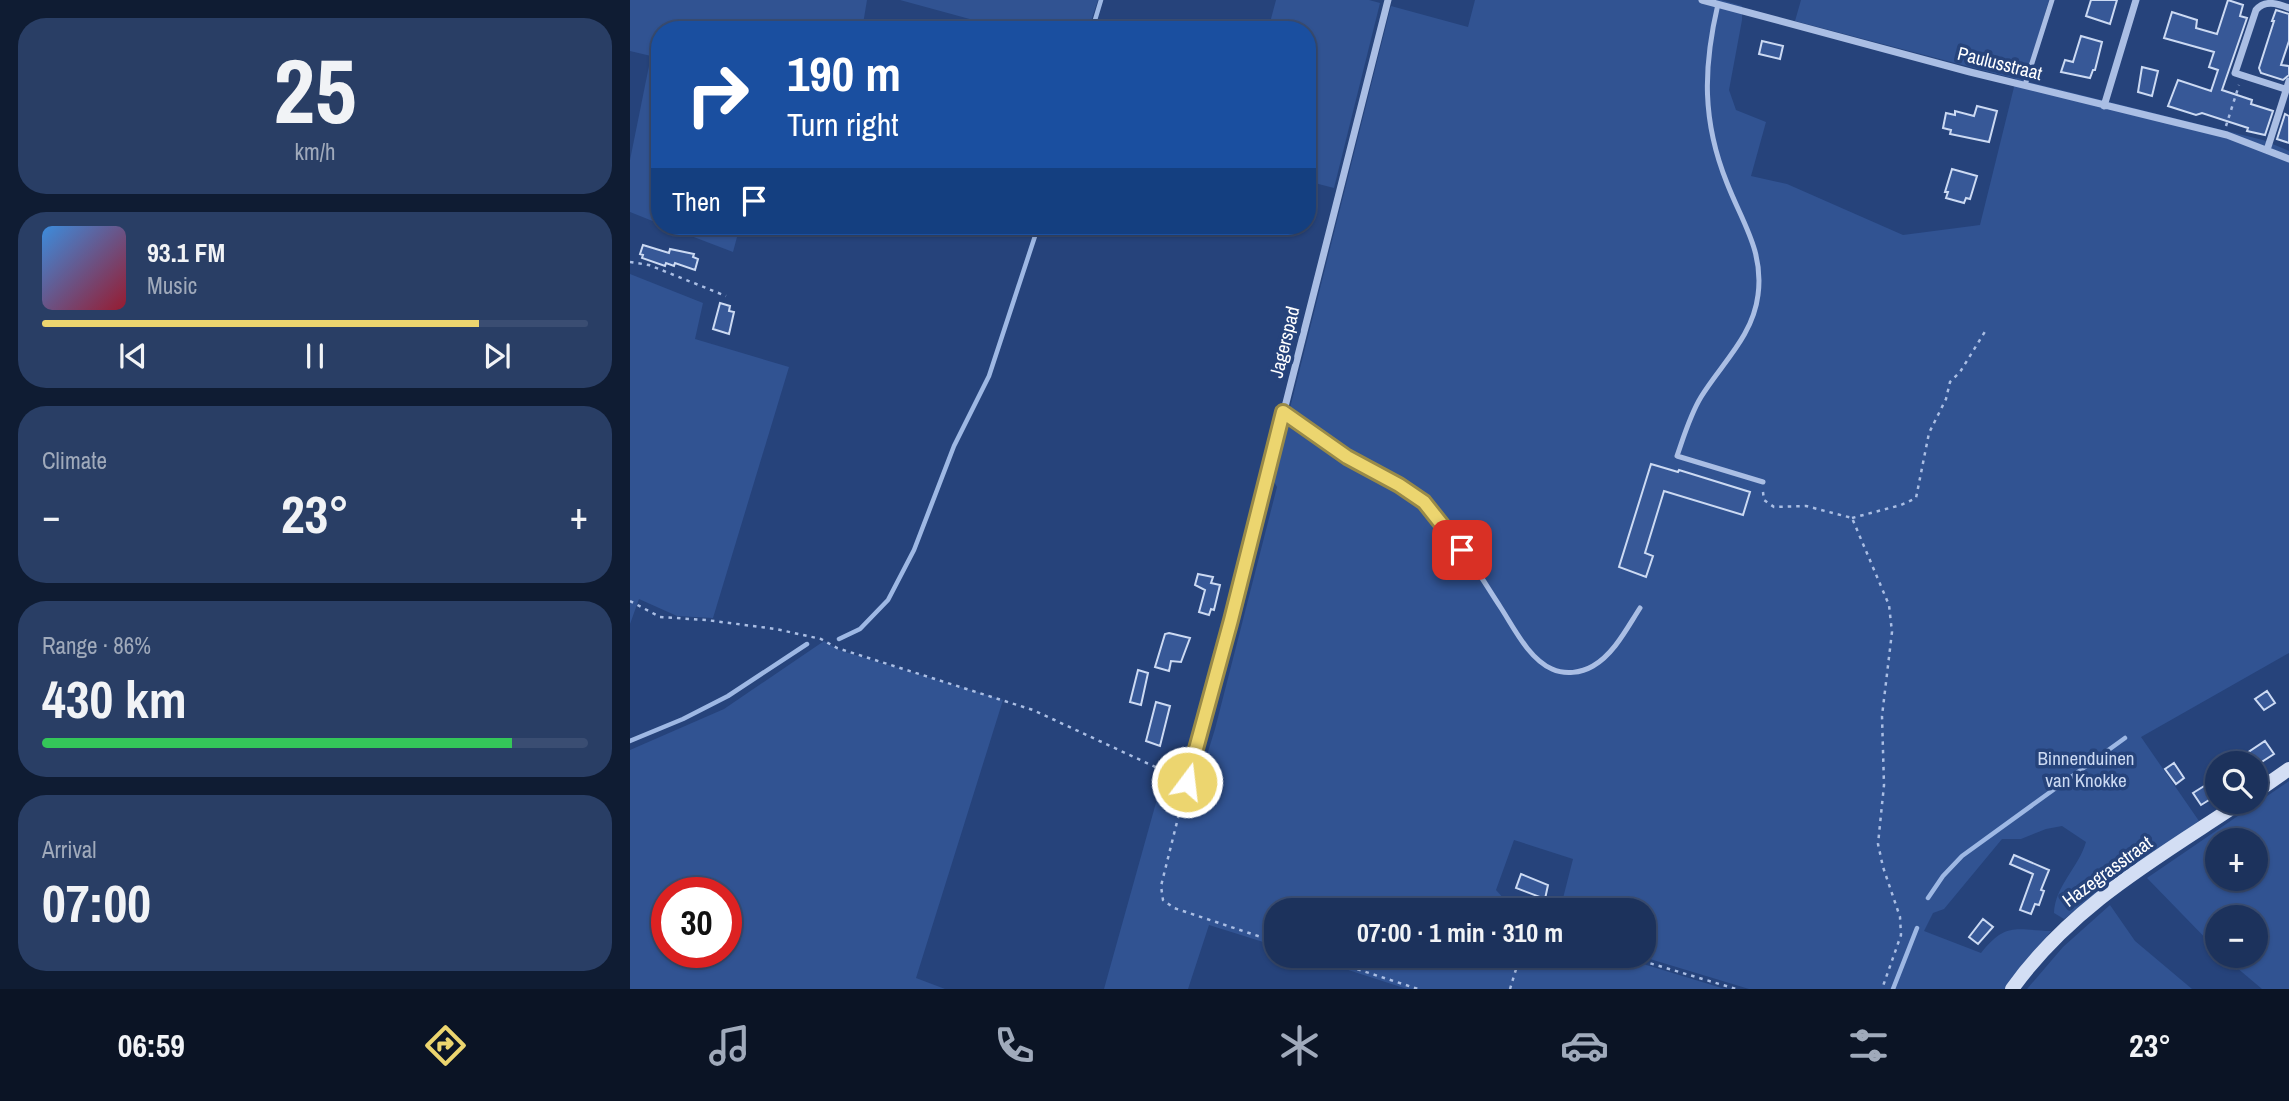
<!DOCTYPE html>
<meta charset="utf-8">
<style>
body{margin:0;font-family:"Archivo Narrow",sans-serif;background:#293e65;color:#f1f3f6;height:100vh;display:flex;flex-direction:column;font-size:26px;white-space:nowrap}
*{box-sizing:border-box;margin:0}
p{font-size:23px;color:#a0aabb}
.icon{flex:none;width:38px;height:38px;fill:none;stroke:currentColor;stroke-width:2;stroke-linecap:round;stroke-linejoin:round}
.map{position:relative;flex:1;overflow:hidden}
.drawer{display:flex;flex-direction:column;gap:18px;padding:18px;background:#0f1c33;width:630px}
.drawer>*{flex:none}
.hud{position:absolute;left:21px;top:21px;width:665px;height:214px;border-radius:28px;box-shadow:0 2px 5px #0004,0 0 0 2px #3a4d72;background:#1a4fa0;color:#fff;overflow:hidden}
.tools{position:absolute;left:1575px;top:751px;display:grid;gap:14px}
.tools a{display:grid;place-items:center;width:63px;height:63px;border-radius:50%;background:#1c325c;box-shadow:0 2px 5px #0004,0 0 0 2px #3a4d72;font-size:35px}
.speed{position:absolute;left:21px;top:877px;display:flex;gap:14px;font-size:35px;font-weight:700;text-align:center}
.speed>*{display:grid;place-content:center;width:91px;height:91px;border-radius:50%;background:#1c325c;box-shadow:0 2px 5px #0004,0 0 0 2px #3a4d72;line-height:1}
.speed .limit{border:10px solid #d22;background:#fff;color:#111}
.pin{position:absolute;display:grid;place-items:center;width:60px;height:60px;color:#fff;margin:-30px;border-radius:14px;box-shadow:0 4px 10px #0006}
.me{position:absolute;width:77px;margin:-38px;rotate:15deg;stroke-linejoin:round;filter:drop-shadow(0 0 5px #0008)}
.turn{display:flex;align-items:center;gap:24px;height:147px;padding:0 21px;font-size:32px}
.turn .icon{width:91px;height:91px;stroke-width:2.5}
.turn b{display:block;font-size:49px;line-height:60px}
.then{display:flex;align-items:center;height:66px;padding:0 21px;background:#0003;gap:14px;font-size:26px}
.big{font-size:52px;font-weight:700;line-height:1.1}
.drawer .widget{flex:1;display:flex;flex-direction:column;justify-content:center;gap:10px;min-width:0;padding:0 24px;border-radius:28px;background:#293e65}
.drawer .dial{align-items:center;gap:0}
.dial b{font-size:91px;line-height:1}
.song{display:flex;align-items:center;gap:21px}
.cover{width:84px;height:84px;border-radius:10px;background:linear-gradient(135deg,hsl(210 70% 55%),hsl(350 70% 35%))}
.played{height:7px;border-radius:4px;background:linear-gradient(90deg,#ecd56f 80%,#3a4d72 80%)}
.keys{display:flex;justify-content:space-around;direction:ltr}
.heat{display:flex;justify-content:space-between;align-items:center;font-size:38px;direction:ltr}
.charge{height:10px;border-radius:5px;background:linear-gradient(90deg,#34c759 86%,#3a4d72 0)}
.trip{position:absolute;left:634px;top:898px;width:392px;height:70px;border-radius:28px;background:#1c325c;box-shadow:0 2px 5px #0004,0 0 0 2px #3a4d72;font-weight:700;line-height:70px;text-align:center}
.dock{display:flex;height:112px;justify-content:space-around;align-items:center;background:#0b1425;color:#a0aabb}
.dock .icon{width:49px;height:49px}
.dock .on{color:#ecd56f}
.dock b{font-size:32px;color:#f1f3f6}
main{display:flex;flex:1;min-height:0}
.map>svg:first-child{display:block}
.green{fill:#315392;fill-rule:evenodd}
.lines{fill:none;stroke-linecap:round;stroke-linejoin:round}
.stream{stroke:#9eb8e4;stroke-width:4.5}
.building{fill:#375897;stroke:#ccdaf3;stroke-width:2}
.path{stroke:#aabee4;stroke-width:2.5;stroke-dasharray:3.5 5;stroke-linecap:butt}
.lane{stroke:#aabee4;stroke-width:5}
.street{stroke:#aabee4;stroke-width:7}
.secondary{stroke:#d3def4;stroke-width:14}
.route-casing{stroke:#998a48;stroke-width:18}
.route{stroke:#ecd56f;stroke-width:12}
.labels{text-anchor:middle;stroke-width:7;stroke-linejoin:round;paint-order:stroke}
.street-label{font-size:19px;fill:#fff;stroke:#26437b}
.park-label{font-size:19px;fill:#ccdaf3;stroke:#26437b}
</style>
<main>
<section class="drawer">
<div class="widget dial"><b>25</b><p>km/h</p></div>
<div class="widget">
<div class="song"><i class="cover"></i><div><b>93.1 FM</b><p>Music</p></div></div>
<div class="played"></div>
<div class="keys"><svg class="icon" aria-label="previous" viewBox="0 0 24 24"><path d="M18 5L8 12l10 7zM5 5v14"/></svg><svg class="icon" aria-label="pause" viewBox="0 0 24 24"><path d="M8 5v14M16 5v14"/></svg><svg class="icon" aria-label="next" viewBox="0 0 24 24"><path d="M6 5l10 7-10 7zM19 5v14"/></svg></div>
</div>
<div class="widget"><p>Climate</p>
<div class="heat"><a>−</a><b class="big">23°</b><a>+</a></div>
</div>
<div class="widget"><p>Range · 86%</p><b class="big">430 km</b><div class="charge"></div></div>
<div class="widget"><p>Arrival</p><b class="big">07:00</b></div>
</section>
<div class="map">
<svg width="1659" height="989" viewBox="0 0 1659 989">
<rect width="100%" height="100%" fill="#26437b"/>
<path class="green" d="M0,0H237L232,30H30V224L0,212V160L21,56L0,51Z
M270,0H468L458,30H380Z
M646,0H739L750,3L704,188L677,181V30H638Z
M845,0H1091L1112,6V20L1099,90L1106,110L1136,122L1121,176L1157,184L1273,235L1350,225L1386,79L1165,21L1171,0H1419L1395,81L1633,140L1659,151V653L1511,737L1569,821L1434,919L1424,913C1425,886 1449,867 1456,842L1432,826L1416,829L1391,839H1372L1314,909L1303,913L1294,931L1351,953C1376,922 1385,930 1421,931L1376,989H1119L1010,956H1013V910H930L943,859L884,840L866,890L884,910H646V946L579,925L558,989H474L534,774L560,784L569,767L573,768L585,729L647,487L643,480L656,424L761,6L838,27Z
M35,226H110L103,252Z
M0,274L73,303L65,339L159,367L83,618L47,616L9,599L0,624Z
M194,641L209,650L373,700L286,978L315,989H0V750L94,709ZM37,892H96V952H37Z
M1659,781V989H1632L1593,956H1626V917H1587V950L1517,878ZM1587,840H1626V878H1587Z
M1480,905L1505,941L1562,989H1397L1433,947Z
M675,956H987L1095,989H777Z"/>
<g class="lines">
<path class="stream" d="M462,30L471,0
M209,639L230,629L258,600L284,550L324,446L359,376L407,230
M0,741L53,719L98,696L177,644
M1298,898L1313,876L1332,856L1495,738
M1263,989L1287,928"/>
</g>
<path class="building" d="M1461,0H1487L1480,24L1456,16Z
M1598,0L1613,5L1610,16L1617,18L1592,90L1622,100L1621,104L1643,111L1635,135L1617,131L1618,128L1572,113L1566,115L1538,106L1548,80L1581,91L1588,70L1579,67L1584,52L1534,38L1542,12L1567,20L1566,28L1587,34Z
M1646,10L1659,14V41L1651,65L1659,66V75L1653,80L1631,73L1629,68L1644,21H1642Z
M1451,36L1472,42L1465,70H1463L1460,78L1431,72L1435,60L1443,62Z
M1132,41L1153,46L1150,59L1129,54Z
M1512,67L1528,71L1522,96L1508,92Z
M1347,106L1367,111L1359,142L1320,134L1321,130L1313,128L1316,113L1325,115V111L1344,116Z
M1655,114L1659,116V143L1647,139Z
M1322,169L1347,176L1340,199L1336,198L1334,203L1316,198L1318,192H1315Z
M13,245L39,253L40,249L64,254L63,257L68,259L65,270L45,263L44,266L36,263L35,266L12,258L13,255L10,254Z
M90,303L100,306L99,311L104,312L99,334L83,329Z
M1021,464L1048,472L1049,470L1120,492L1113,515L1034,491L1015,553L1023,556L1016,577L989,567Z
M568,574L583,577L581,583L590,585L584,610L581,609L579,615L569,612L575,590L565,585Z
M539,633L560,638L551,662L541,661L539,671L525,667L535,634Z
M508,670L518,673L511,705L500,702Z
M1637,691L1645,703L1634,710L1625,699Z
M526,702L540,706L530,746L516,741Z
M1635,741L1644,754L1630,763H1602Z
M1544,763L1554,778L1546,784L1535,769Z
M1587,778V795L1571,805L1563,793Z
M1384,855L1419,870L1411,890L1414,891L1409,905L1405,904L1401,914L1390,910L1403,874L1380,864Z
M891,874L918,885L915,899L886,888Z
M1353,919L1363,927L1348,944L1339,937Z"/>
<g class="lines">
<path class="path" d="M1596,126L1609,85
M0,262L19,265L96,296
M1133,492L1134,500L1144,507L1176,506L1222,518L1259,605L1262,632L1252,716L1254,785L1248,844L1253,867L1270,917L1271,935L1252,989
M1222,518L1271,505L1286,498L1299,433L1316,399L1320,382L1330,372L1356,330
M0,601L30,617L76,620L146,629L191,639L207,648L403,710L549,778
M555,790L531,886L533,900L544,908L646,942
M687,956L788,989
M996,956L1106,989
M880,989L890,956"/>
<path class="lane" d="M1088,4C1073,68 1072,121 1097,183C1112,222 1134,251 1128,295C1123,336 1092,363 1071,397C1060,415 1054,436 1047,456L1133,482
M1395,85L1422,0
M653,412C675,427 696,444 718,458C743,474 776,482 797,504C826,534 848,573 871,608C884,628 899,659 922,669C935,675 951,673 963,666C984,654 997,628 1010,608"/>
<path class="street" d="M1072,0L1340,72L1597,135L1659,159
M1655,89L1605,73L1626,10C1635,0 1646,3 1659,8
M1474,106L1506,0
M1637,150L1659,81
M557,782L601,620L758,0"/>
<path class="secondary" d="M1626,792L1659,769
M1382,989C1442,905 1527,858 1611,802"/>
</g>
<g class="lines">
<defs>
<path id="route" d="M557,782L601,620L653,412L717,457L769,485L794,502L832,550"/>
</defs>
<use href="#route" class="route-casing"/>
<use href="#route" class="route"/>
</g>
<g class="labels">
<g class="street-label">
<text transform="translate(1370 63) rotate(14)" y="7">Paulusstraat</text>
<text transform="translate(654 342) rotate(-76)" y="7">Jagerspad</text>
<text transform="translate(1477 871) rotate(-36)" y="7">Hazegrasstraat</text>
</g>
<g class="park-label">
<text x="1456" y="765">Binnenduinen<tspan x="1456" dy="22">van Knokke</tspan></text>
</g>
</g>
</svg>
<div class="tools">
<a><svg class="icon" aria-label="search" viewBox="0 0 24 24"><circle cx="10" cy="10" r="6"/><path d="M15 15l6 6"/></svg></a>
<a>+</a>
<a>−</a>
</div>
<div class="speed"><div class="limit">30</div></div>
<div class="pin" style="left:832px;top:550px;background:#d93025"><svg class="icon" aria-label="arrive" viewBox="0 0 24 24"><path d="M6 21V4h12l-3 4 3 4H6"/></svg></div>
<svg class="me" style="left:557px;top:782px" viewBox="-20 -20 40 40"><circle r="17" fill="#ecd56f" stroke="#fff" stroke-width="3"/><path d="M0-11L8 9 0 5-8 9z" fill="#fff"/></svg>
<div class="trip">07:00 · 1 min · 310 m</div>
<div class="hud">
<div class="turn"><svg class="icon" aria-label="right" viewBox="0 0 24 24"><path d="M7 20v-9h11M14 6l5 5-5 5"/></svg><div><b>190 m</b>Turn right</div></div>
<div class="then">Then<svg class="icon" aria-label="arrive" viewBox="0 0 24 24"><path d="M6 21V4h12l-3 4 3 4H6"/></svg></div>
</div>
</div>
</main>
<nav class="dock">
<b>06:59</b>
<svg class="icon on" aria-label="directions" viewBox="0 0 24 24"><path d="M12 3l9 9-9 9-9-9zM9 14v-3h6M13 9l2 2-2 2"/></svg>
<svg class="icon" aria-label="music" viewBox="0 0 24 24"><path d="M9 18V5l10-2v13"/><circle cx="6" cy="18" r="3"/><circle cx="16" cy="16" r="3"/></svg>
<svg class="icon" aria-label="phone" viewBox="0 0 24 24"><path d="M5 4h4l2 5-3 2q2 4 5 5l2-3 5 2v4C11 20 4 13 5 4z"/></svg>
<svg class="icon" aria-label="climate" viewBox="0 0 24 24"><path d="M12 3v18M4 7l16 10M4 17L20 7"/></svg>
<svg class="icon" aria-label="car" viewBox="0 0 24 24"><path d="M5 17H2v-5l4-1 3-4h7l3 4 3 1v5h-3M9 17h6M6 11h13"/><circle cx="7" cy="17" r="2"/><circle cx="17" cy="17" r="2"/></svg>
<svg class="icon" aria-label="filters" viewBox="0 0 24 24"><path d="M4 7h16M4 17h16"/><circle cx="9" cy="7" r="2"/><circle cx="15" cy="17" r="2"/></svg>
<b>23°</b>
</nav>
